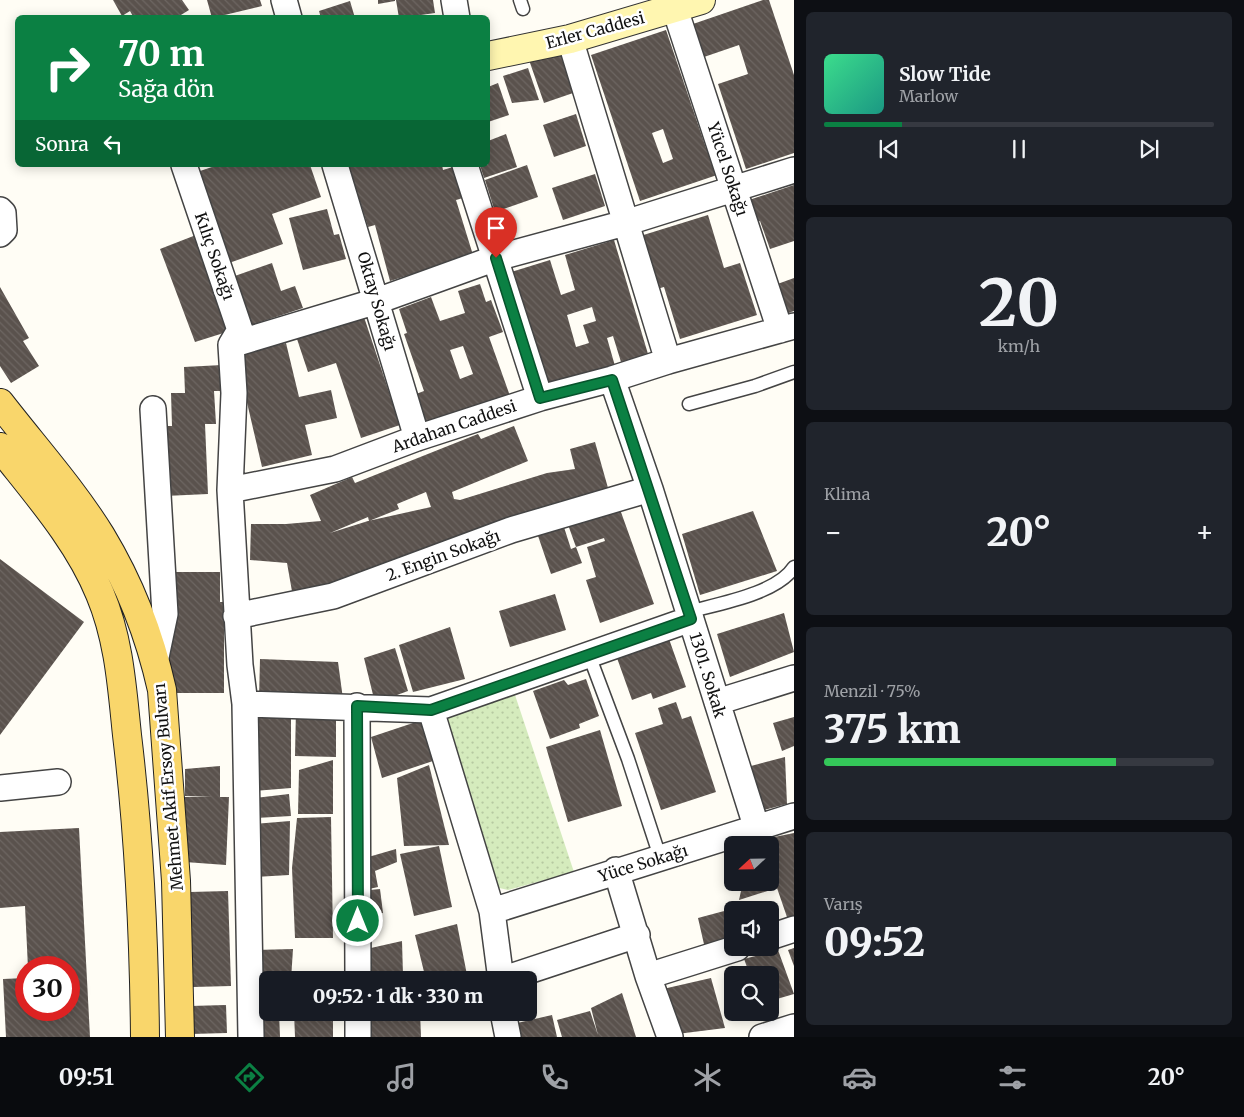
<!DOCTYPE html>
<html lang="tr">
<meta charset="utf-8">
<style>
body{margin:0;font-family:Merriweather,serif;background:#20242c;color:#f1f3f6;height:100vh;display:flex;flex-direction:column;font-size:19px;white-space:nowrap}
*{box-sizing:border-box;margin:0}
p{font-size:16px;color:#9ea1a6}
.icon{flex:none;width:28px;height:28px;fill:none;stroke:currentColor;stroke-width:2;stroke-linecap:round;stroke-linejoin:round}
.map{position:relative;flex:1;overflow:hidden}
.sheet{display:flex;flex-direction:column;gap:12px;padding:12px;background:#0d0f14;width:450px}
.sheet>*{flex:none}
.hud{position:absolute;left:15px;top:15px;width:475px;height:152px;border-radius:8px;box-shadow:0 2px 12px #0003;background:#0b8043;color:#fff;overflow:hidden}
.needle{width:32px;rotate:248deg}
.controls{position:absolute;left:724px;top:836px;display:grid;gap:10px}
.controls a{display:grid;place-items:center;width:55px;height:55px;border-radius:8px;background:#171b24;box-shadow:0 2px 12px #0003;font-size:25px}
.speed{position:absolute;left:15px;top:956px;display:flex;gap:10px;font-size:25px;font-weight:700;text-align:center}
.speed>*{display:grid;place-content:center;width:65px;height:65px;border-radius:50%;background:#171b24;box-shadow:0 2px 12px #0003;line-height:1}
.speed .limit{border:8px solid #d22;background:#fff;color:#111}
.pin{position:absolute;display:grid;place-items:center;width:42px;height:42px;color:#fff;margin:-51px -21px;border-radius:50% 50% 50% 0;rotate:-45deg;box-shadow:0 0 5px #0007}
.pin .icon{rotate:45deg}
.me{position:absolute;width:55px;margin:-28px;rotate:0deg;stroke-linejoin:round;filter:drop-shadow(0 0 4px #0008)}
.turn{display:flex;align-items:center;gap:18px;height:105px;padding:0 20px;font-size:22px}
.turn .icon{width:65px;height:65px;stroke-width:2.5}
.turn b{display:block;font-size:35px;line-height:42px}
.then{display:flex;align-items:center;height:48px;padding:0 20px;background:#0003;gap:10px;font-size:19px}
.big{font-size:38px;font-weight:800;line-height:1.1}
.sheet .tile{flex:1;display:flex;flex-direction:column;justify-content:center;gap:8px;min-width:0;padding:0 18px;border-radius:8px;background:#20242c}
.sheet .dial{align-items:center;gap:0}
.dial b{font-size:65px;line-height:1}
.song{display:flex;align-items:center;gap:15px}
.cover{width:60px;height:60px;border-radius:8px;background:linear-gradient(135deg,hsl(150 70% 55%),hsl(170 70% 35%))}
.played{height:5px;border-radius:2px;background:linear-gradient(90deg,#0b8043 20%,#363941 20%)}
.keys{display:flex;justify-content:space-around;direction:ltr}
.heat{display:flex;justify-content:space-between;align-items:center;font-size:28px;direction:ltr}
.charge{height:8px;border-radius:4px;background:linear-gradient(90deg,#34c759 75%,#363941 0)}
.trip{position:absolute;left:259px;top:971px;width:278px;height:50px;border-radius:8px;background:#171b24;box-shadow:0 2px 12px #0003;font-weight:800;line-height:50px;text-align:center}
.dock{display:flex;height:80px;justify-content:space-around;align-items:center;background:#090b0e;color:#9ea1a6}
.dock .icon{width:35px;height:35px}
.dock .selected{color:#0b8043}
.dock b{font-size:22px;color:#f1f3f6}
main{display:flex;flex:1;min-height:0}
.map>svg:first-child{display:block}
.park{fill:url(#park-dots)}
.building{fill:url(#building-back-hatch);fill-rule:evenodd}
.lines{fill:none;stroke-linecap:round;stroke-linejoin:round}
.lane-casing{stroke:#444;stroke-width:15}
.street-casing{stroke:#444;stroke-width:28}
.secondary-casing{stroke:#333;stroke-width:30}
.primary-casing{stroke:#222;stroke-width:30}
.lane{stroke:#fff;stroke-width:12}
.street{stroke:#fff;stroke-width:25}
.secondary{stroke:#fff6b0;stroke-width:28}
.primary{stroke:#f9d66b;stroke-width:28}
.route-casing{stroke:#07532c;stroke-width:12}
.route{stroke:#0b8043;stroke-width:9}
.labels{text-anchor:middle;stroke-width:5;stroke-linejoin:round;paint-order:stroke}
.street-label{font-size:16px;fill:#111;stroke:#fff}
</style>
<main>
<div class="map">
<svg width="794" height="1037" viewBox="0 0 794 1037">
<defs>
<pattern id="park-dots" width="8" height="8" patternUnits="userSpaceOnUse" patternTransform="scale(1.25)"><rect width="8" height="8" fill="#d5ebbd"/><path d="M2 2h.1M6 6h.1" fill="none" stroke="#b6c8a1" stroke-width="1.8" stroke-linecap="round"/></pattern>
<pattern id="building-back-hatch" width="6" height="6" patternUnits="userSpaceOnUse" patternTransform="scale(1.25)"><rect width="6" height="6" fill="#5a524d"/><path d="M-1 5l2 2M0 0l6 6M5-1l2 2" fill="none" stroke="#6d6662"/></pattern>
</defs>
<rect width="100%" height="100%" fill="#fffdf5"/>
<path class="park" d="M514,692L574,872L508,890L495,887L445,716Z"/>
<path class="building" d="M113,0H182L189,10L176,18H134L130,11L122,16Z
M207,0H260L262,6L212,18Z
M378,0H395V1L378,4Z
M396,0H433L435,13L399,18Z
M763,0H769L794,75V153L746,169L718,84L748,74L739,45L704,57L693,24Z
M350,1L355,18H321L319,11Z
M666,30L706,148L711,147L720,174L640,201L591,55ZM663,129L673,159L663,163L652,133Z
M561,49L576,92L544,103L529,60Z
M528,68L539,100L512,103L503,76Z
M498,83L509,115L488,122V87Z
M576,114L586,146L554,157L543,125Z
M506,134L517,167L484,178L480,165H488V141Z
M218,165H310L321,197L272,214L283,244L229,263L197,172Z
M343,165H442L443,170L453,167L463,198L456,200L473,255L390,281L375,225L368,227L350,170L345,172Z
M527,165L538,197L495,212L485,180Z
M595,174L605,206L563,220L552,188Z
M794,185V241L770,249L760,221L753,224L746,201Z
M327,209L334,235L339,234L346,259L303,270L289,218Z
M708,215L724,268L740,263L757,315L680,339L664,287L653,290L637,237Z
M196,235L230,331L195,342L160,249Z
M614,240L648,354L621,362L613,336L607,338L615,366L543,388L508,273L550,260L561,295L575,290L565,255ZM592,307L596,321L583,325L589,343L576,347L567,315Z
M272,263L281,291L295,286L303,308L249,326L232,277Z
M794,278V311L783,315L772,286Z
M480,284L486,302L491,300L503,332L489,337L510,396L427,425L416,394L424,391L404,334L407,333L399,309L431,297L440,321L465,313L458,291ZM463,346L473,374L460,379L450,350Z
M0,287L29,338L23,341L39,366L11,383L0,366Z
M364,317L400,425L361,438L336,363L308,372L297,339Z
M286,343L299,397L331,390L337,418L305,425L312,455L262,467L236,355Z
M222,365L223,391H214L216,424H205L208,494L165,496L162,426H172L171,393H185L184,367Z
M514,426L528,461L452,492L454,499L460,500L547,473L575,469L570,449L595,442L610,495L445,544L387,563L323,591L293,597L287,563L250,560L251,524H286L321,521L310,495L352,477L355,483L478,434L481,439ZM426,492L431,507L368,521L330,533L368,517L369,521L399,509L397,504Z
M617,501L654,604L600,623L586,580L596,577L587,547L605,541L604,538L576,547L566,519Z
M753,511L777,571L700,595L682,534Z
M562,521L571,549L576,547L582,563L551,574L536,530Z
M0,559L84,622L0,735Z
M170,572H220V602H224V693H170Z
M555,594L566,630L510,647L499,611Z
M784,613L794,652L730,677L717,634Z
M450,627L465,679L413,692L399,645Z
M669,639L686,687L653,699L651,693L632,700L617,658Z
M395,648L408,691L375,703L364,658Z
M260,659L338,662L343,699H259Z
M586,679L599,716L579,724L580,728L550,739L533,691L564,680L568,685Z
M676,702L682,719L691,716L716,792L661,810L635,733L663,724L658,708Z
M251,708H291V788L253,791Z
M296,708L336,709V757L295,756Z
M794,717V746L782,751L773,723Z
M428,718L439,759L382,778L371,737Z
M600,730L622,806L568,822L546,747Z
M785,757L787,804L760,811L751,766Z
M333,760V814H298L299,770Z
M429,765L449,845L404,846L397,778Z
M220,766V797H229L226,865L185,862L183,797H212L185,796V769Z
M289,794L291,816L256,818L255,798Z
M331,817L333,938H295L292,868L297,818Z
M290,821L289,875L255,877L254,824Z
M79,828L90,1037H6L3,979L26,978V1010H69V968H28L25,906L0,908V832Z
M794,833V918L788,920L777,888L739,900L743,882H770V845H753L754,841Z
M439,846L452,907L414,916L400,854Z
M396,849L397,862L375,871L378,887L360,891L380,889L383,913L362,916L360,891L358,860Z
M228,891L231,986L193,987L190,892Z
M754,903V910H732V943L706,953L698,918Z
M457,924L468,980H426L415,935Z
M402,941L403,975L419,974L420,980H364L362,950Z
M794,948V966L788,950Z
M293,949L291,980H268V1012H279L280,1037H256L255,950Z
M778,950L794,994L770,1001V975H750L744,959Z
M333,976V980H294V979Z
M711,978L725,1028L677,1034L663,989Z
M622,993L636,1037H562L557,1020L590,1011L598,1035L591,1008Z
M226,1005L227,1033L191,1034L190,1006Z
M294,1012H333V1037H295Z
M364,1012H420L421,1037H365Z
M552,1015L557,1037H516L513,1024Z"/>
<g class="lines">
<defs>
<path id="lane" d="M520,0L523,9
M689,404L755,386L794,372
M688,612C717,604 777,594 794,567
M589,655L628,759L660,857"/>
<path id="street" d="M284,0L289,18
M454,0L457,18
M675,9L780,330
M570,39L668,361
M184,165L240,330L231,345
M335,165L417,438
M465,165L540,398
M0,210L3,213L4,230L0,234
M612,379L650,489L757,829
M153,409L165,614L155,662
M230,490L335,469L417,438L540,398L612,379L668,361L794,326
M236,616L333,596L511,530L650,489
M717,702L794,678
M245,704L431,710L691,619
M357,706L358,980
M431,710L492,911L501,980
M0,788L58,782
M616,870L648,976L670,1037
M492,911L794,816
M770,937L794,929
M648,976L737,948
M501,980L637,935
M358,1012V1037
M503,1012L508,1037
M251,1037L245,704L240,665L230,490L234,393L231,345L377,301L496,258L625,223L794,170
M762,1037L794,1027"/>
<path id="secondary" d="M488,56L570,39L701,0"/>
<path id="primary" d="M0,403C34,447 72,489 101,536C130,584 150,636 162,690L176,881L180,1037
M0,447C36,493 78,540 100,594C119,639 122,687 127,735C139,835 144,936 145,1037"/>
</defs>
<use href="#lane" class="lane-casing"/>
<use href="#street" class="street-casing"/>
<use href="#secondary" class="secondary-casing"/>
<use href="#primary" class="primary-casing"/>
<use href="#lane" class="lane"/>
<use href="#street" class="street"/>
<use href="#secondary" class="secondary"/>
<use href="#primary" class="primary"/>
</g>
<g class="lines">
<defs>
<path id="route" d="M358,921L357,706L431,710L691,619L612,380L540,398L496,258"/>
</defs>
<use href="#route" class="route-casing"/>
<use href="#route" class="route"/>
</g>
<g class="labels">
<g class="street-label">
<text transform="translate(595 30) rotate(-15)" y="6">Erler Caddesi</text>
<text transform="translate(728 169) rotate(72)" y="6">Yücel Sokağı</text>
<text transform="translate(215 256) rotate(71)" y="6">Kılıç Sokağı</text>
<text transform="translate(377 301) rotate(74)" y="6">Oktay Sokağı</text>
<text transform="translate(454 426) rotate(-19)" y="6">Ardahan Caddesi</text>
<text transform="translate(443 555) rotate(-20)" y="6">2. Engin Sokağı</text>
<text transform="translate(708 675) rotate(73)" y="6">1301. Sokak</text>
<text transform="translate(168 787) rotate(-95)" y="6">Mehmet Akif Ersoy Bulvarı</text>
<text transform="translate(643 863) rotate(-17)" y="6">Yüce Sokağı</text>
</g>
</g>
</svg>
<div class="controls">
<a><svg class="needle" viewBox="-14 -14 28 28"><path d="M0-13l5 13h-10z" fill="#e53935"/><path d="M0 13l5-13h-10z" fill="#9ea1a6"/></svg></a>
<a><svg class="icon" aria-label="sound" viewBox="0 0 24 24"><path d="M4 9h4l5-4v14l-5-4H4zM17 9q2 3 0 6"/></svg></a>
<a><svg class="icon" aria-label="search" viewBox="0 0 24 24"><circle cx="10" cy="10" r="6"/><path d="M15 15l6 6"/></svg></a>
</div>
<div class="speed"><div class="limit">30</div></div>
<div class="pin" style="left:496px;top:258px;background:#d93025"><svg class="icon" aria-label="arrive" viewBox="0 0 24 24"><path d="M6 21V4h12l-3 4 3 4H6"/></svg></div>
<svg class="me" style="left:358px;top:921px" viewBox="-20 -20 40 40"><circle r="17" fill="#0b8043" stroke="#fff" stroke-width="3"/><path d="M0-11L8 9 0 5-8 9z" fill="#fff"/></svg>
<div class="trip">09:52 · 1 dk · 330 m</div>
<div class="hud">
<div class="turn"><svg class="icon" aria-label="right" viewBox="0 0 24 24"><path d="M7 20v-9h11M14 6l5 5-5 5"/></svg><div><b>70 m</b>Sağa dön</div></div>
<div class="then">Sonra<svg class="icon" aria-label="left" viewBox="0 0 24 24"><path d="M17 20v-9H6M10 6l-5 5 5 5"/></svg></div>
</div>
</div>
<section class="sheet">
<div class="tile">
<div class="song"><i class="cover"></i><div><b>Slow Tide</b><p>Marlow</p></div></div>
<div class="played"></div>
<div class="keys"><svg class="icon" aria-label="previous" viewBox="0 0 24 24"><path d="M18 5L8 12l10 7zM5 5v14"/></svg><svg class="icon" aria-label="pause" viewBox="0 0 24 24"><path d="M8 5v14M16 5v14"/></svg><svg class="icon" aria-label="next" viewBox="0 0 24 24"><path d="M6 5l10 7-10 7zM19 5v14"/></svg></div>
</div>
<div class="tile dial"><b>20</b><p>km/h</p></div>
<div class="tile"><p>Klima</p>
<div class="heat"><a>−</a><b class="big">20°</b><a>+</a></div>
</div>
<div class="tile"><p>Menzil · 75%</p><b class="big">375 km</b><div class="charge"></div></div>
<div class="tile"><p>Varış</p><b class="big">09:52</b></div>
</section>
</main>
<nav class="dock">
<b>09:51</b>
<svg class="icon selected" aria-label="directions" viewBox="0 0 24 24"><path d="M12 3l9 9-9 9-9-9zM9 14v-3h6M13 9l2 2-2 2"/></svg>
<svg class="icon" aria-label="music" viewBox="0 0 24 24"><path d="M9 18V5l10-2v13"/><circle cx="6" cy="18" r="3"/><circle cx="16" cy="16" r="3"/></svg>
<svg class="icon" aria-label="phone" viewBox="0 0 24 24"><path d="M5 4h4l2 5-3 2q2 4 5 5l2-3 5 2v4C11 20 4 13 5 4z"/></svg>
<svg class="icon" aria-label="climate" viewBox="0 0 24 24"><path d="M12 3v18M4 7l16 10M4 17L20 7"/></svg>
<svg class="icon" aria-label="car" viewBox="0 0 24 24"><path d="M5 17H2v-5l4-1 3-4h7l3 4 3 1v5h-3M9 17h6M6 11h13"/><circle cx="7" cy="17" r="2"/><circle cx="17" cy="17" r="2"/></svg>
<svg class="icon" aria-label="filters" viewBox="0 0 24 24"><path d="M4 7h16M4 17h16"/><circle cx="9" cy="7" r="2"/><circle cx="15" cy="17" r="2"/></svg>
<b>20°</b>
</nav>
